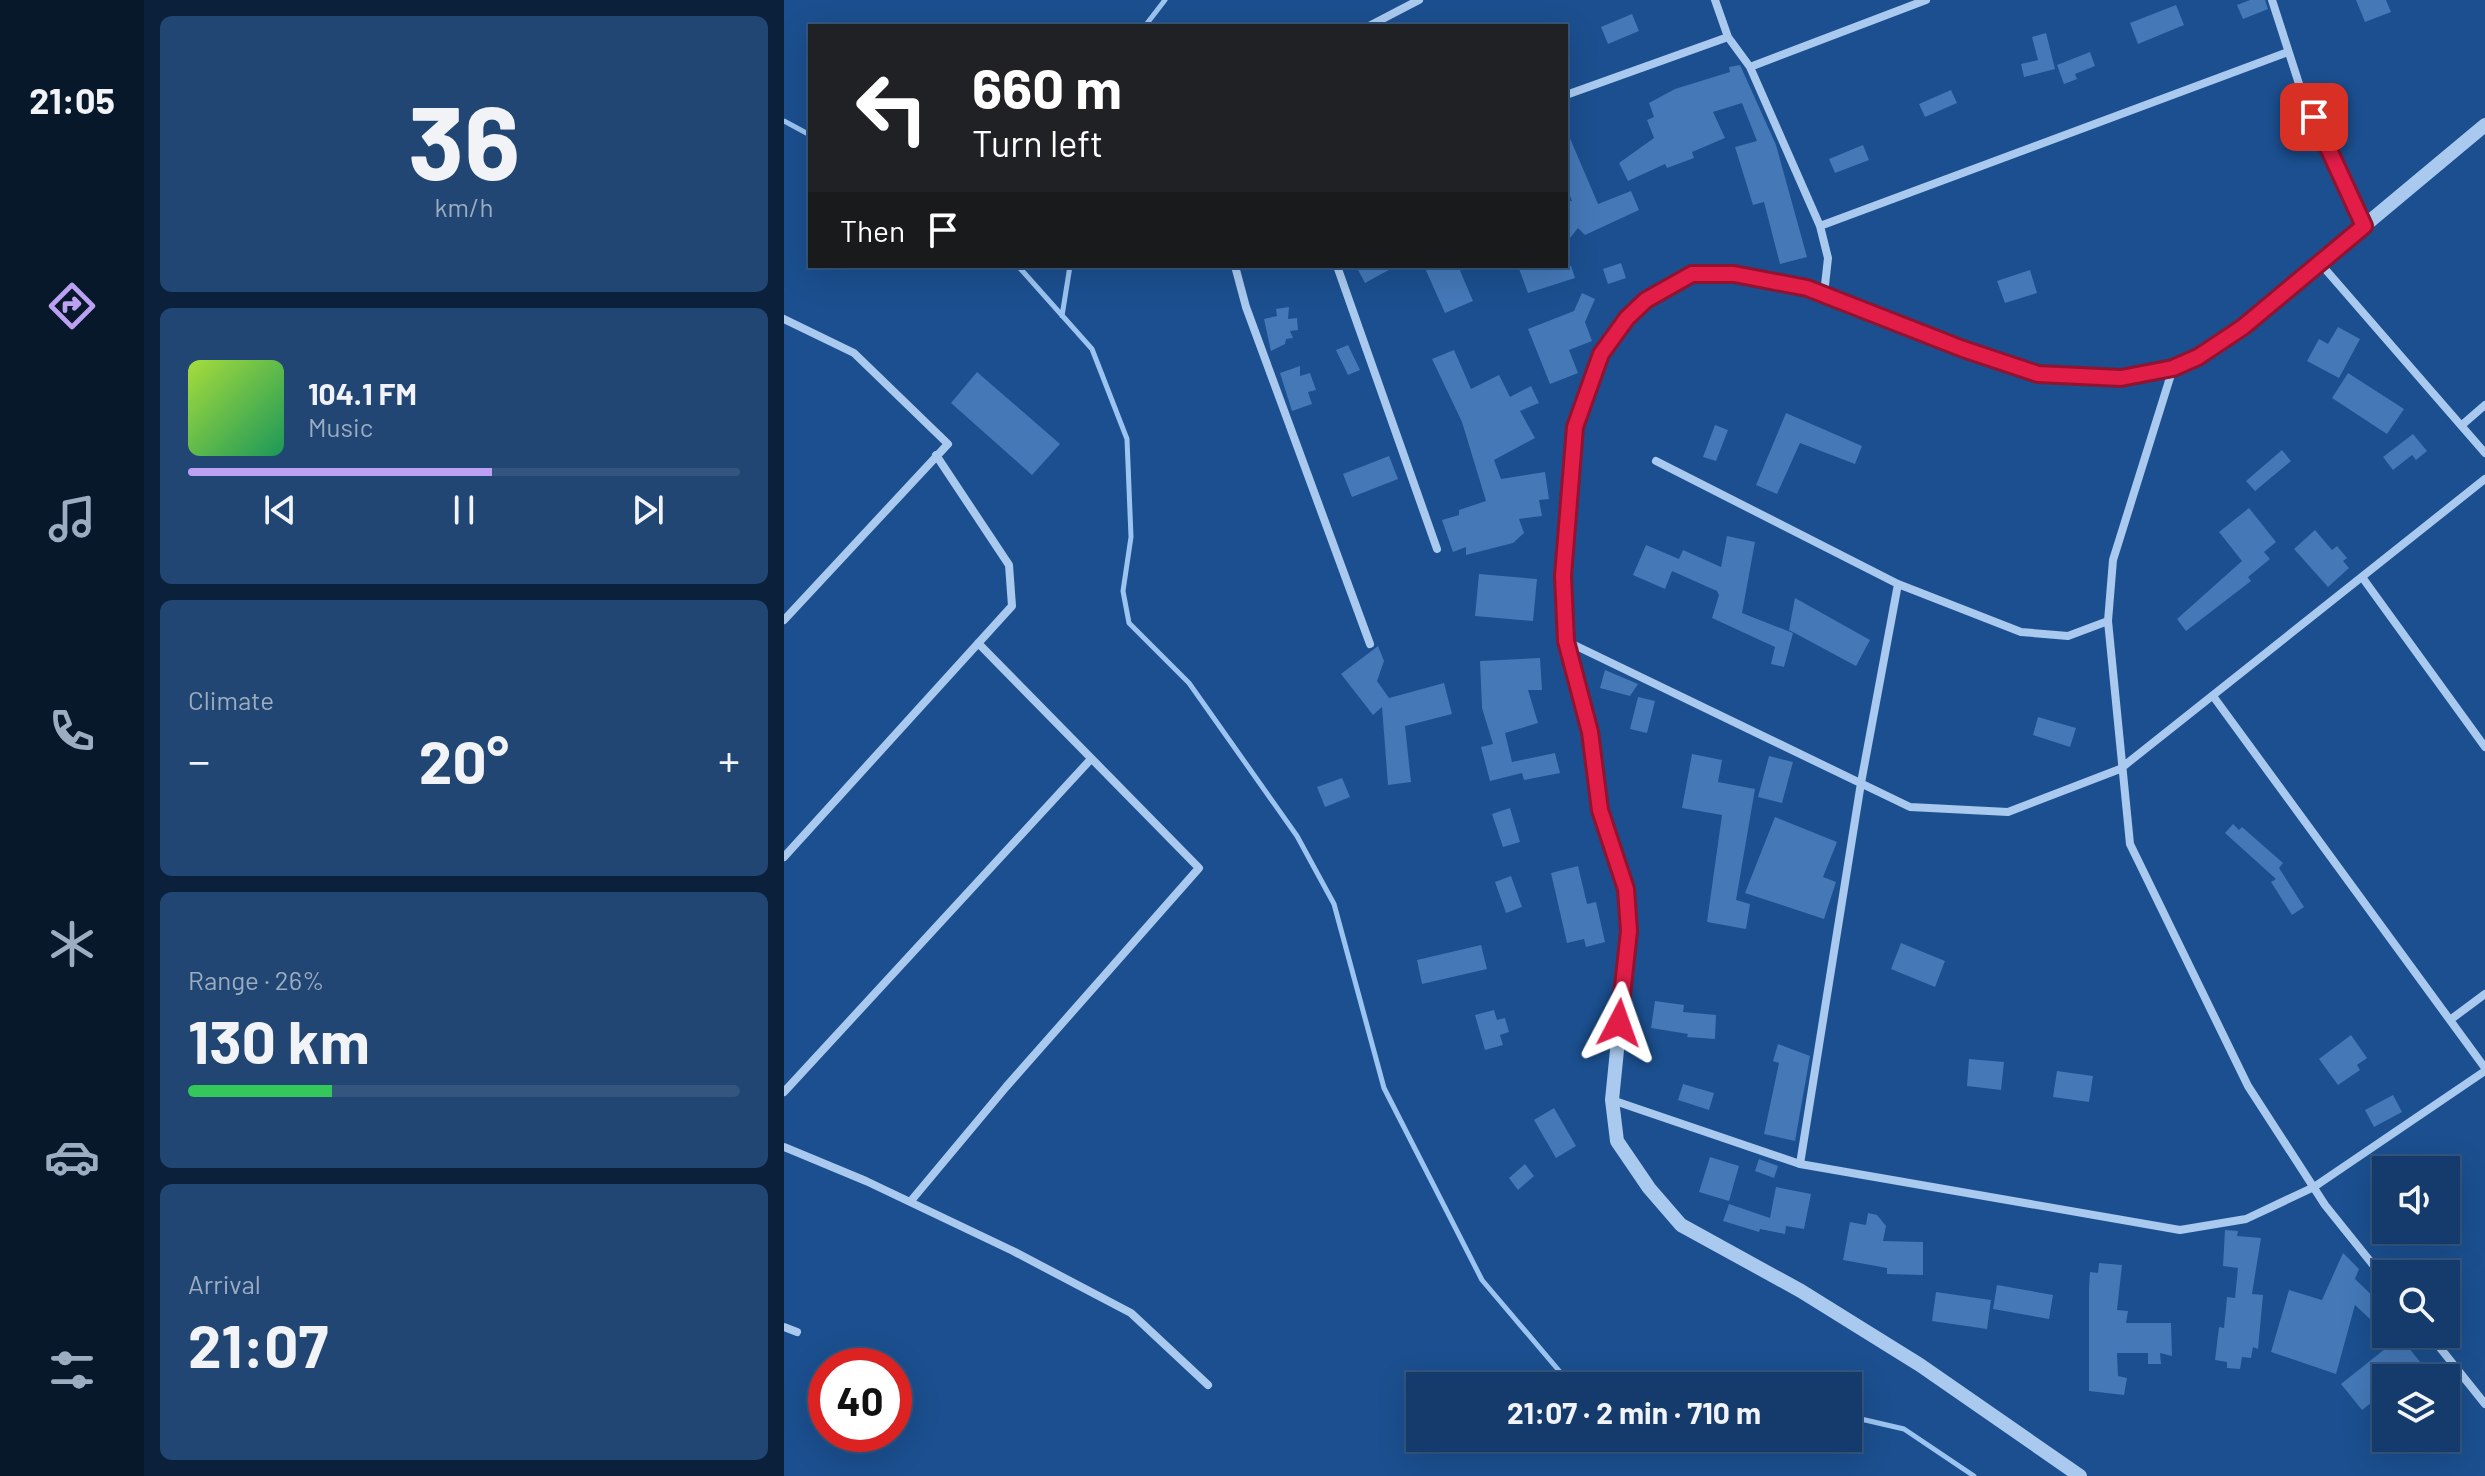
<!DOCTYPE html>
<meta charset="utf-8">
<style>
body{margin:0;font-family:Barlow,sans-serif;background:#214673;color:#f1f3f6;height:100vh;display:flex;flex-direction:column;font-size:30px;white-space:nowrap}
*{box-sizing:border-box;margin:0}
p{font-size:26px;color:#9dadc1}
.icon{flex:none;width:44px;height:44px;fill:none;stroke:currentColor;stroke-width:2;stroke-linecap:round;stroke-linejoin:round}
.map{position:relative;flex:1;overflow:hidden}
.panel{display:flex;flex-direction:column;gap:16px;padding:16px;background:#0b203b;width:640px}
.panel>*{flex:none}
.banner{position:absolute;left:24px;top:24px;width:760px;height:244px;border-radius:0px;box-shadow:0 8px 32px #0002,0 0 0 2px #33557e;background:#202124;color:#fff;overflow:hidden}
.buttons{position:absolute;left:1588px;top:1156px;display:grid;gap:16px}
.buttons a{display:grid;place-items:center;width:88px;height:88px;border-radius:0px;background:#143b6b;box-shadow:0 8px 32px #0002,0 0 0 2px #33557e;font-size:40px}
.speed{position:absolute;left:24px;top:1348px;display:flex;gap:16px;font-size:40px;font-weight:700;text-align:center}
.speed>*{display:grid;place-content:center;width:104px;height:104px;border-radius:50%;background:#143b6b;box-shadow:0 8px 32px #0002,0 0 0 2px #33557e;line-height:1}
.speed .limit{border:12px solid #d22;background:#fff;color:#111}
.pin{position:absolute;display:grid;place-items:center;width:68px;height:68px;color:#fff;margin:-34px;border-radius:16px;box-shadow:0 4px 12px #0006}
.me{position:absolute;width:88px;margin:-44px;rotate:4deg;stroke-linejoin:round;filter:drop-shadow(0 0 6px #0008)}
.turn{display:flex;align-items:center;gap:28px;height:168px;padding:0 32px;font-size:36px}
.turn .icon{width:104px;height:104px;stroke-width:2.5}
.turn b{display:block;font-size:56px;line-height:68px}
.then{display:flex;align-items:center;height:76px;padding:0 32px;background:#0003;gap:16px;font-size:30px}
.big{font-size:60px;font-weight:700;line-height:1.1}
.panel .tile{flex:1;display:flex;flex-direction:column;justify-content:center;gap:12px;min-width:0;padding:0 28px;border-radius:12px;background:#214673}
.panel .dial{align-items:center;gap:0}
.dial b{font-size:104px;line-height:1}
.song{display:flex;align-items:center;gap:24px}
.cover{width:96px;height:96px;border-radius:12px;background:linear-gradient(135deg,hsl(80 70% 55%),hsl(150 70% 35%))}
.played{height:8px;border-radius:4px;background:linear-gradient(90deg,#bca0f2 55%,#33557e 55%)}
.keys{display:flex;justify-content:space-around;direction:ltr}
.heat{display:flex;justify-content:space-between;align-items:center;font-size:44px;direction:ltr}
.charge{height:12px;border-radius:6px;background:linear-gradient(90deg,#34c759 26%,#33557e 0)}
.trip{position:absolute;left:622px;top:1372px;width:456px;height:80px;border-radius:0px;background:#143b6b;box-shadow:0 8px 32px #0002,0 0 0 2px #33557e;font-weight:700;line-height:80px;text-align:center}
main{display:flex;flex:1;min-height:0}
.tab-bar{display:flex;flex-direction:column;width:144px;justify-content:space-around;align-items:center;background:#08182b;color:#9dadc1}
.tab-bar .icon{width:56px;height:56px}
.tab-bar .active{color:#bca0f2}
.tab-bar b{font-size:36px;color:#f1f3f6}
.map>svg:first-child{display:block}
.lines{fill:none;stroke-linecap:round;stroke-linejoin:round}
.stream{stroke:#9cc4f0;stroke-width:5}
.building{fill:#4478b7}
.minor{stroke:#a9c9ee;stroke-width:8}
.tertiary{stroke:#a9c9ee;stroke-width:14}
.route-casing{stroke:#92132f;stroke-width:20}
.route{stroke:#e11d48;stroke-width:14}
</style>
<main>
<nav class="tab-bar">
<b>21:05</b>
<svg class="icon active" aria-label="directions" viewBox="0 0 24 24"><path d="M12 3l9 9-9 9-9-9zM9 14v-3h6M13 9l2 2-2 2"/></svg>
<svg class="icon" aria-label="music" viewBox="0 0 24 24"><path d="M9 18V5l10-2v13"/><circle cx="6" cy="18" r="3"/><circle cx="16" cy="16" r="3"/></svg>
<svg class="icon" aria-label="phone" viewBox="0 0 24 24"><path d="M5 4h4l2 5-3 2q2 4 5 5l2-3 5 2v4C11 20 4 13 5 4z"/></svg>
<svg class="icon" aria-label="climate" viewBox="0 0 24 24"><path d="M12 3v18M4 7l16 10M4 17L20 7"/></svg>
<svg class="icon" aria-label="car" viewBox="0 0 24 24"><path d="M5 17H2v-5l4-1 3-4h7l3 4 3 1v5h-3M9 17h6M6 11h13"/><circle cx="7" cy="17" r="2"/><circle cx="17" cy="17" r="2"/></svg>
<svg class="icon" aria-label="filters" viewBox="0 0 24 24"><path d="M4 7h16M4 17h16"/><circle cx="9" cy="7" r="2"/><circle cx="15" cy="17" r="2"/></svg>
</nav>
<section class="panel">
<div class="tile dial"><b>36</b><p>km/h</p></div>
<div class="tile">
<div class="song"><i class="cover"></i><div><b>104.1 FM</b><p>Music</p></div></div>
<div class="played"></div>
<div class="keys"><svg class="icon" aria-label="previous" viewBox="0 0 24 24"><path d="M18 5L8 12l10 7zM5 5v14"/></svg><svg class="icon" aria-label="pause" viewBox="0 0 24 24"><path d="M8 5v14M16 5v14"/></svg><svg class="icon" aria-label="next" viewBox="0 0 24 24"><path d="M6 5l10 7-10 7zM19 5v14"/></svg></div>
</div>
<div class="tile"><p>Climate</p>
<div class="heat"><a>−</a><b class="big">20°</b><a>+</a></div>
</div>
<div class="tile"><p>Range · 26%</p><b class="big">130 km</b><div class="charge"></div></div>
<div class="tile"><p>Arrival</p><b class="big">21:07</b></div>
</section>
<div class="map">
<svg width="1701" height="1476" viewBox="0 0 1701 1476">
<rect width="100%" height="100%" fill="#1b4f8f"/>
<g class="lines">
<path class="stream" d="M361,26L381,0
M0,121L26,135
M234,266L308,349L343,439L347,537L339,591L345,623L405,683L513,836L550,904L600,1088L698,1280L788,1386
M278,316L286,266
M1064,1416L1120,1429L1190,1476"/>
</g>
<path class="building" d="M1466,0H1481L1484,9L1459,19L1453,5Z
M1572,0H1602L1607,12L1581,22Z
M1392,5L1400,25L1354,44L1346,23Z
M848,14L855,31L824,44L817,27Z
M1262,33L1271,69L1240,77L1237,64L1254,60L1248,37Z
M1306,52L1311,66L1291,74L1293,79L1280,84L1273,65Z
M956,65L992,145L1023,257L996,264L980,202L969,205L951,147L973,141L958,103L929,112L941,138L908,152L910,158L883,168L881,164L844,181L835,163L870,138L863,120L870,117L865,103L891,89L946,72L945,67Z
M1167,90L1173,103L1141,117L1135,104Z
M782,129L814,204L847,191L855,210L801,235L794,228L782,243V202L788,201L782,186Z
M1079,145L1085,160L1051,173L1045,159Z
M837,263L842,278L824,284L819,269Z
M572,266H612L581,283Z
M640,266H674L689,301L661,313Z
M734,266H787L791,278L744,293Z
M1246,270L1253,293L1221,303L1213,281Z
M798,293L811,299L801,322L808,341L785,350L794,373L766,384L744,329L790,311Z
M505,307L504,319L513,318L514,330L506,331L509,338L502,339L501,344L487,351L480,319L493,316L492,309Z
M1554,327L1576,339L1555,378L1523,361L1535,339L1544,344Z
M564,345L576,370L564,375L552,350Z
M670,350L687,389L715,375L726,397L747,386L755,403L736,411L751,438L710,460L717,479L761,472L765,499L755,500L758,516L735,519L740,533L729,543L682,555V547L669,552L658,520L675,515V510L702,501L678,422L648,359Z
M516,366V376L526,373L532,390L524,392L528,404L508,411L496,373Z
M193,372L276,444L248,475L167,403Z
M1564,373L1620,409L1603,434L1548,398Z
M1002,413L1078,446L1071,464L1016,443L993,494L972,485Z
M931,425L944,430L932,461L919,457Z
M1629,434L1643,451L1632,460L1628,455L1609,470L1599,457Z
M1498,450L1507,461L1471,491L1462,481Z
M605,456L614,479L568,497L559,474Z
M1465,508L1492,542L1480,552L1486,559L1464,577L1467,581L1402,631L1393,619L1458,561L1435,532Z
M1531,530L1548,550L1553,546L1563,558L1559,561L1565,568L1544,587L1510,549Z
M943,536L971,542L958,613L1009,633L1000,667L987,664L991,647L928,618L935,595L933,591L888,571L881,589L849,575L862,545L895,559L899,550L937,567Z
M695,574L753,579L749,621L691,616Z
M1011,598L1086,640L1072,666L1005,630Z
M594,646L600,661L593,681L605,698L660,683L668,714L621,726L627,782L604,785L598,707L589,715L557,674Z
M756,658L758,690H744L754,723L721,733L728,762L771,753L776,773L740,780L738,773L706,781L697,747L709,744L698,708L696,661Z
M821,670L854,684L846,696L816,688Z
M854,697L871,701L863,733L846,729Z
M1254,717L1292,728L1286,747L1249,735Z
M908,754L938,760L934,782L971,789L952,900L966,904L962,929L923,922L938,815L898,808Z
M985,756L1009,762L998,803L974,797Z
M558,778L566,797L541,807L533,787Z
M726,808L736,842L719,847L708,814Z
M991,817L1053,842L1039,877L1052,882L1040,919L961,893Z
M1449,824L1455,830L1458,827L1499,863L1495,868L1520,907L1508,915L1487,882L1492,879L1441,833Z
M794,866L803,904L812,902L821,942L802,947L800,939L783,943L767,873Z
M727,876L738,907L722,913L711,882Z
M1117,943L1161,961L1151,987L1107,969Z
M697,945L703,969L638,984L633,960Z
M871,1001L900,1005L899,1012L932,1015L931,1039L903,1037L904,1034L867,1028Z
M710,1010L713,1020L721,1018L725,1032L716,1035L719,1045L701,1050L691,1015Z
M1567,1035L1583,1058L1573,1065L1576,1070L1554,1085L1535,1059Z
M994,1044L1026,1056L1011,1141L980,1134L995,1063L989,1061Z
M1185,1059L1220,1062L1217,1090L1183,1086Z
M1273,1071L1309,1076L1305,1102L1269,1097Z
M899,1084L930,1093L925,1110L894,1100Z
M1609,1095L1618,1112L1590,1127L1581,1110Z
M770,1108L792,1146L772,1158L750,1120Z
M926,1157L955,1166L945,1201L915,1192Z
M975,1159L994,1166L990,1178L971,1171Z
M741,1164L750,1176L734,1190L725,1178Z
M992,1187L1027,1194L1020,1229L1002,1226L1001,1234L976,1229L975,1232L939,1221L945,1204L986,1218Z
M1084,1213L1093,1215L1102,1226L1099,1241L1139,1242V1275L1103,1274V1268L1059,1260L1066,1222L1082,1225Z
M1441,1230L1454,1231L1453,1236L1477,1238L1468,1294L1479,1295L1474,1349L1469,1347L1467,1358L1458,1357L1456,1369L1443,1368V1362L1431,1360L1435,1327L1440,1328L1443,1297L1451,1298L1454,1268L1439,1266Z
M1559,1253L1575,1269L1571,1279L1598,1305L1586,1319L1571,1305L1552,1374L1487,1352L1505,1290L1538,1300Z
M1315,1263L1338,1265L1333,1310L1344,1311L1342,1323H1387L1388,1356L1376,1353L1377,1364H1364V1353H1333L1334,1376L1343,1378L1340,1395L1305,1391V1288L1306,1272L1314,1273Z
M1213,1285L1269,1295L1265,1319L1209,1309Z
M1152,1292L1207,1300L1203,1329L1148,1321Z
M1616,1337L1637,1363L1618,1378H1602V1391L1578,1410L1557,1384Z"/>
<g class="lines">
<path class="minor" d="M931,0L944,37
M1488,0L1517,90L1580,226
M585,26L635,0
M966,67L1142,0
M782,95L944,37L966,67L1036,226L1044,258L1040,294
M1036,226L1504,52
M1535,262L1701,453
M451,266L462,307L586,644
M553,266L653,549
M0,319L70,353L164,444L0,620
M1389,368L1329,560L1324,621L1346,844L1464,1086L1541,1205L1602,1281
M1678,425L1701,405
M872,461L1114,584L1237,632L1284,636L1324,621
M1578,577L1701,747
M782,641L1126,807L1224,812L1336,769L1701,479
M1429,696L1701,1068
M0,857L228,606L225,565L152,455
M1666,1020L1701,994
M0,1092L307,759
M828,1100L1016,1164L1396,1230L1462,1219L1530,1187L1701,1071
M0,1147L82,1181L229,1251L347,1313L424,1385
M1016,1164L1077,783L1114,584
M126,1202L222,1087L415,868L194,643
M0,1327L13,1332
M1645,1334L1701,1404"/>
<path class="tertiary" d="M1296,1476L1136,1365L1017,1291L897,1225L865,1188L833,1141L828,1100L845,931L842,889L816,810L806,732L782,641L779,576L791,427L817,354L843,318L862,300L908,274H950L1023,288L1179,349L1254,374L1337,378L1389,368L1414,357L1459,327L1701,125"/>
</g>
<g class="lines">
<defs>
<path id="route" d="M835,1023L845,931L842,889L816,810L806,732L782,641L779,576L791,427L817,354L843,318L862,300L908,274H950L1023,288L1179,349L1254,374L1337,378L1389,368L1414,357L1459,327L1580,226L1530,117"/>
</defs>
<use href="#route" class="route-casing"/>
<use href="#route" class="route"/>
</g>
</svg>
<div class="buttons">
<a><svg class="icon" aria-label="sound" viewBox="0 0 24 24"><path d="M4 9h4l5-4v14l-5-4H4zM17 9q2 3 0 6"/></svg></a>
<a><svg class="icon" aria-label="search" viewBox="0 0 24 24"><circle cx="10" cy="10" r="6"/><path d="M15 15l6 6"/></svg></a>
<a><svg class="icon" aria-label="layers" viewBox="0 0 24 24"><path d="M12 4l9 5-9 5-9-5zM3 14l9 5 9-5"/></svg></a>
</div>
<div class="speed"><div class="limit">40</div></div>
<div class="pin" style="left:1530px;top:117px;background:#d93025"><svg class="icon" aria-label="arrive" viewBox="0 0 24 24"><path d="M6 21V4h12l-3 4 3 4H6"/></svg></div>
<svg class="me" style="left:835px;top:1023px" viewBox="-20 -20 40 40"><path d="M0-17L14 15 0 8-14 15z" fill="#e11d48" stroke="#fff" stroke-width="4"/></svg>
<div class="trip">21:07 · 2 min · 710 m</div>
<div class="banner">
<div class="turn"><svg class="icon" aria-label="left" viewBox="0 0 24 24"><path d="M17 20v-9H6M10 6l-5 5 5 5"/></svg><div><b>660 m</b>Turn left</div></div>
<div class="then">Then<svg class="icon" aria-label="arrive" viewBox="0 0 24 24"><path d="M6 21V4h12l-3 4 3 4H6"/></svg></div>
</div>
</div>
</main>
